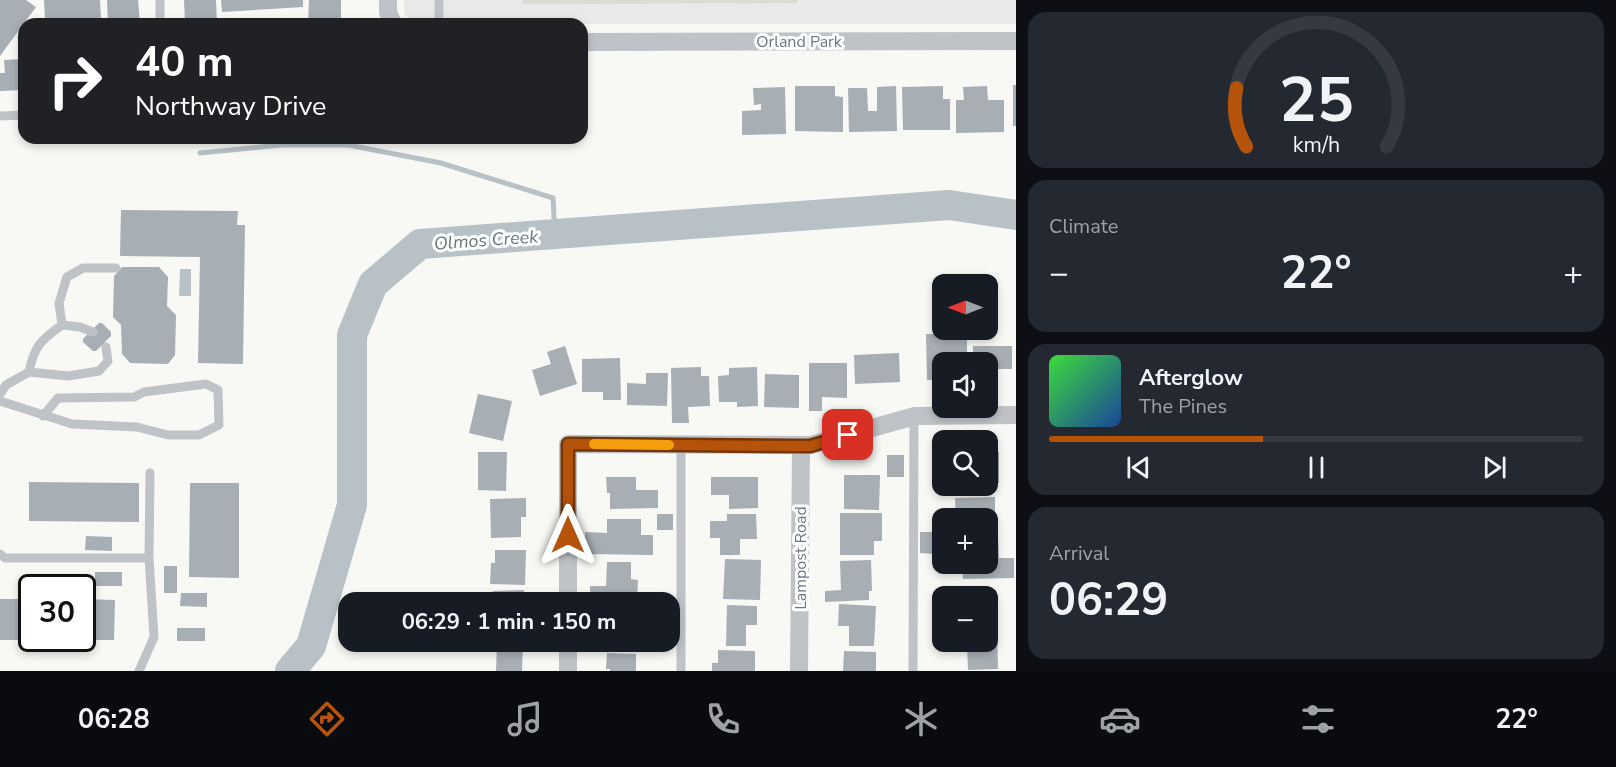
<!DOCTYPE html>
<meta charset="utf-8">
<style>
body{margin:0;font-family:"Nunito Sans",sans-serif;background:#242831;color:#f1f3f6;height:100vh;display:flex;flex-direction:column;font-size:22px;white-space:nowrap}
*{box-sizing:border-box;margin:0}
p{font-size:20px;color:#9ea1a6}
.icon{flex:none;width:33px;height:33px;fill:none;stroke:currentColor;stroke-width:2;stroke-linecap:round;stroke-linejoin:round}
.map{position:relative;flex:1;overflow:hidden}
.panel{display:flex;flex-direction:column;gap:12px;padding:12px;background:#0d0f14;width:600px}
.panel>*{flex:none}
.hud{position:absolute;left:18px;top:18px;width:570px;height:126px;border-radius:18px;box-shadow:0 3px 9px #0003;background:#202124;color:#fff;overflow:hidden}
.needle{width:39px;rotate:270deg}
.controls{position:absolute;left:932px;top:274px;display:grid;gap:12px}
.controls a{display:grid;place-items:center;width:66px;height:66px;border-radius:12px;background:#171b24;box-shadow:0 3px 9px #0003;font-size:30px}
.speed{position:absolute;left:18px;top:574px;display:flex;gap:12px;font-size:30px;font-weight:700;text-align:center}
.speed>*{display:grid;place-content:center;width:78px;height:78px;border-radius:50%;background:#171b24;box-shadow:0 3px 9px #0003;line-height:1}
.speed .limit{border:3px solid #111;border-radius:9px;background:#fff;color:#111}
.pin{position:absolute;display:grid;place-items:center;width:51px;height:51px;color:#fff;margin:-26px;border-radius:12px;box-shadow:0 3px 9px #0006}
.me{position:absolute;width:66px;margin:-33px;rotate:0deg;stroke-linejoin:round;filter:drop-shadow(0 0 4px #0008)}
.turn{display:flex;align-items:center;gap:21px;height:126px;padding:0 18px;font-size:27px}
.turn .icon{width:78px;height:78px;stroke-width:2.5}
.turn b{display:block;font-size:42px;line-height:51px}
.big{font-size:45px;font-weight:700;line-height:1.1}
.panel .widget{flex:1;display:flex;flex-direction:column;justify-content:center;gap:9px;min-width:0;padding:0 21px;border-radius:18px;background:#242831}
.panel .dial{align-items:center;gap:0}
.dial svg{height:156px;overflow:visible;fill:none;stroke:#363941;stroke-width:7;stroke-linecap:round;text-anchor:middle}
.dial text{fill:#f1f3f6;stroke:none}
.song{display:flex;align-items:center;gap:18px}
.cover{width:72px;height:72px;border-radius:9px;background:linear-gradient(135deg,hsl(120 70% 55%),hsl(220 70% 35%))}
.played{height:6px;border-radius:3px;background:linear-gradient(90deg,#b45309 40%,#363941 40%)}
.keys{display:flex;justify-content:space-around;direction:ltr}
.heat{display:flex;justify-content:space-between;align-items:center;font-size:33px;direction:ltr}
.trip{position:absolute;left:338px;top:592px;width:342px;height:60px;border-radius:18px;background:#171b24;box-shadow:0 3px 9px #0003;font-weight:700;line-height:60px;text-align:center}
.tab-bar{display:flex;height:96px;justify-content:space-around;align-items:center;background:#090b0e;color:#9ea1a6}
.tab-bar .icon{width:42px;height:42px}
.tab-bar .active{color:#b45309}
.tab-bar b{font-size:27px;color:#f1f3f6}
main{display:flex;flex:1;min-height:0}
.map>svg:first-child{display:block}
.built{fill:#e8eae9}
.green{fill:#d7dcd5}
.water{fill:#b8c2c6}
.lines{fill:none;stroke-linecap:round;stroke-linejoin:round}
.stream{stroke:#b8c2c6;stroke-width:5}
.river{stroke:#b8c2c6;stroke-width:30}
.building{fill:#a7aeb4}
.lane{stroke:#bfc3c7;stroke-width:9}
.street{stroke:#bfc3c7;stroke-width:18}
.route-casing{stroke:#753606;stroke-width:15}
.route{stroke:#b45309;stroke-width:10}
.slow{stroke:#f59e0b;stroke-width:10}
.labels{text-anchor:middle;stroke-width:6;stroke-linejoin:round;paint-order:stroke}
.street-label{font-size:16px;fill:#697784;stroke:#fff}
.water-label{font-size:18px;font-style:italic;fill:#65777f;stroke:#fff}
</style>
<main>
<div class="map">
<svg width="1016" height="671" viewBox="0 0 1016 671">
<rect width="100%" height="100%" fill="#f8f8f5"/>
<path class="built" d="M404,0H1016V24H414L404,13Z"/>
<path class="green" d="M523,0H797V3L523,4Z"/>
<path class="water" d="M180,269H191V296H179Z"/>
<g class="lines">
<path class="stream" d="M200,153L281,145H348L441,163L553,198L555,234"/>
<path class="river" d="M290,671L311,646L352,505V335L373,284L420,244L949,205L1016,215"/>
</g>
<path class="building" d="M0,0H26L36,7L0,56Z
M44,0H100L101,18L45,19Z
M107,0H138L140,24H108Z
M184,0H216L217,24H185Z
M221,0H303V7L222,12Z
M309,0H341V24H308Z
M24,59V90L0,91V73H5L4,60Z
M1013,85H1016V126H1013Z
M795,86H835V96L843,97V132L795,131Z
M896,86L897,131L849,132L848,88H867L868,111H877V87Z
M943,86V99H950V130H903L902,87Z
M987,86L988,100H1004V132L956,133V100H964L963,87Z
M785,87L786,134L742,135V111L761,110V104L754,105L753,88Z
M121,210L238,211L237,225H245L243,364L198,363L200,257L120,256Z
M122,267H159L168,277L167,306L176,315L175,355L168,364L130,363L122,354L121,325L113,317L114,276Z
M99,323H102L111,332V336L96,351H93L83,342V339Z
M926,334H967V363H942V380H927Z
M565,346L577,384L540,396L532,370L551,364L547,352Z
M973,346H1012V369H987V363H973Z
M899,353L900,382L855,384L854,355Z
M620,358L621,400H603V392H582V359Z
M809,363H847V398L822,397V411H809Z
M701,367V376H709L710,406L688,407L689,423H672L671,368Z
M757,367L758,406L737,407V402H719L718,376L729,375V368Z
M646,373H668L667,406L627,405V383L646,384Z
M765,374L799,375V408L764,407Z
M478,394L512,401L503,441L469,433Z
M478,452H507L506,491L478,490Z
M987,452H999V483H987Z
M887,455H904V477H887Z
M844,475H880L879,510L844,509Z
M606,477H636V490H658V508L610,509V493H607Z
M711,477H758V508L729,509V495H711Z
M29,482L139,483V522L29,521Z
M190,483H239V578L189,577Z
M995,497V529H987V519H956L955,498Z
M526,498V517H521V537L491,538L490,499Z
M840,513H882V541H874V555H840Z
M657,514H673V530H657Z
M727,514H756L757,539H740V555H720V538H710V521H727Z
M607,519H641V535H653V555L585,554V532L607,533Z
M920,532H934V554L920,553Z
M86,536L112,537V551L85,550Z
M987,537H998L999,558H1014V578L963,579L962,564H987Z
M495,550H526L525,585L490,584L491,563H495Z
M725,559L761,560L760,600L723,599Z
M871,560L872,591H869V600L825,602V591L841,590L840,561Z
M607,562H631V579L638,580L637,600L590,599V586H606Z
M164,566H177V593H164Z
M95,572H122V586H95Z
M524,590V603H493V591Z
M969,590H996V624H987V597H968Z
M181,593H207V607L180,606Z
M0,599H32V640H0Z
M82,599L115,600L114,640H82Z
M839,604L876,606L874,646H849V626H838Z
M727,605L757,606V625H746V646H726Z
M177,628H205V641H177Z
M997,631L998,669L968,670L967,644L987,642V632Z
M497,642H523L522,671H496Z
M609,642H640V646H609Z
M718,650L755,651V671H712V663H718Z
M844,651L876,652V671H843Z
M607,653L636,654V671H610V669H606Z"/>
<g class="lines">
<path class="lane" d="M160,0V24
M439,24V0
M0,116L24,115
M62,325L59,303L67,277L83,268H116
M29,372C34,346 41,340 62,325L80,327L93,332
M0,394L6,385L29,372L68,376L99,371L108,361L106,347
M0,401L72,424L137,427L168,435H199L219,425L218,390L206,384L144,392L134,397L58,398L43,416
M681,445V671
M0,554L5,558H149L154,637L139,671
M149,558L150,473
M913,671L914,417"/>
<path class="street" d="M388,0V12L393,24
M582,42L1016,41
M568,603V444L811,445L915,416L1016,415
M568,642V671
M799,671L801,446"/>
</g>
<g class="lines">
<defs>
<path id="route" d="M568,535V444L801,446H810L848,435"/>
</defs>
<use href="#route" class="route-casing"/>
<use href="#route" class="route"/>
<path class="slow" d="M594,444L669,445"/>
</g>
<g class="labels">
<g class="street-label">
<text x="799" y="47">Orland Park</text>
<text transform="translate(800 558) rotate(-90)" y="6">Lampost Road</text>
</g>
<g class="water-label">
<text transform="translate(486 240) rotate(-4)" y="6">Olmos Creek</text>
</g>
</g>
</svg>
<div class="controls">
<a><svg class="needle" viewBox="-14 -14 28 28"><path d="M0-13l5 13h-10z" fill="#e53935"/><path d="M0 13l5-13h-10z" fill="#9ea1a6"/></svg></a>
<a><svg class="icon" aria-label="sound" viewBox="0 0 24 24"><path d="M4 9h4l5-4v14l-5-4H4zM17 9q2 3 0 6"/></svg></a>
<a><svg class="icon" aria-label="search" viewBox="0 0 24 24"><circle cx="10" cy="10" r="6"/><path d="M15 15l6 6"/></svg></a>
<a>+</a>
<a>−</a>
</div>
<div class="speed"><div class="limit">30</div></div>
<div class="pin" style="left:848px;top:435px;background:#d93025"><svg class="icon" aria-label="arrive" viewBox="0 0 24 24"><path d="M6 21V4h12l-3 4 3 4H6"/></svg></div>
<svg class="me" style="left:568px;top:535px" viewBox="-20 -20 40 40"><path d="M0-17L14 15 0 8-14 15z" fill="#b45309" stroke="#fff" stroke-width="4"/></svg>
<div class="trip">06:29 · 1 min · 150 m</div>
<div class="hud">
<div class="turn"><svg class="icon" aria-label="right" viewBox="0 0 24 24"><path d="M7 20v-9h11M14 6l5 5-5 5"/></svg><div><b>40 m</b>Northway Drive</div></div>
</div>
</div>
<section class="panel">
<div class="widget dial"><svg viewBox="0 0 100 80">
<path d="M14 69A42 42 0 1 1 86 69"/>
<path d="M14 69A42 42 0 0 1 9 39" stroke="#b45309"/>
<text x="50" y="56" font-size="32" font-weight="700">25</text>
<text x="50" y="72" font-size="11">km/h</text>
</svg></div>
<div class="widget"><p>Climate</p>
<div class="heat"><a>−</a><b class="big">22°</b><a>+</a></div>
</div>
<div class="widget">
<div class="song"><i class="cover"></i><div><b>Afterglow</b><p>The Pines</p></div></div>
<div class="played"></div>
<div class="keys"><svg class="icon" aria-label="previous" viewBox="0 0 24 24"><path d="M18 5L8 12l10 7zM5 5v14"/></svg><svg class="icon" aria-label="pause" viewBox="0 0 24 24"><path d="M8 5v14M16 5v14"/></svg><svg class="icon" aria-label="next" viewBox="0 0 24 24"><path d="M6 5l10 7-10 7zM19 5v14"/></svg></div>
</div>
<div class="widget"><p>Arrival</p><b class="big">06:29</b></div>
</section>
</main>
<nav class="tab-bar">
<b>06:28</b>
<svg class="icon active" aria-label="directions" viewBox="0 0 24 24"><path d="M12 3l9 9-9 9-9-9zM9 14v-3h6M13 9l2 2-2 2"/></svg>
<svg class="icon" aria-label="music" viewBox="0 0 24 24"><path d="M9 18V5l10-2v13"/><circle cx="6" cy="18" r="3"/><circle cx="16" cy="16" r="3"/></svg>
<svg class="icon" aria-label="phone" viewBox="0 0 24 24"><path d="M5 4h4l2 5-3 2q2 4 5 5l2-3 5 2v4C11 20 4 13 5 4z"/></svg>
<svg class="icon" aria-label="climate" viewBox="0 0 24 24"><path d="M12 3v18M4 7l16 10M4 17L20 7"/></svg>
<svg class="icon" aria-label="car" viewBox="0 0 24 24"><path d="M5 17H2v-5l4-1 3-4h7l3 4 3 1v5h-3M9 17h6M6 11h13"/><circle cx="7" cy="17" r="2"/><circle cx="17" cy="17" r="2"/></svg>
<svg class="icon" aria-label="filters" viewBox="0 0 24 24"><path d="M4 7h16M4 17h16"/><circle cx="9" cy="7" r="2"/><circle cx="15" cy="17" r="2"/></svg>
<b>22°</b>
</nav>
